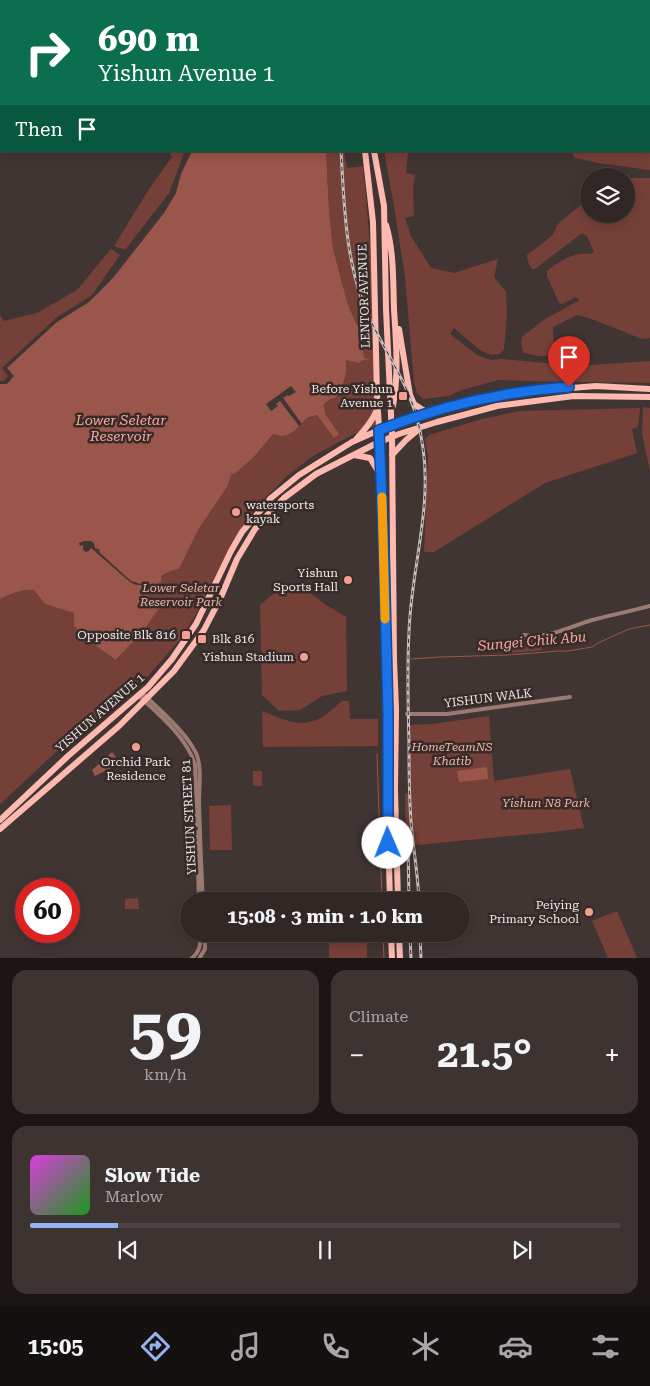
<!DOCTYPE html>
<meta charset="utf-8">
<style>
body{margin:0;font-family:"Roboto Serif",serif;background:#3d3432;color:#f1f3f6;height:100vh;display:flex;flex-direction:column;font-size:19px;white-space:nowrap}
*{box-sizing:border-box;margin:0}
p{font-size:16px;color:#a8a6a7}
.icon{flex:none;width:28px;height:28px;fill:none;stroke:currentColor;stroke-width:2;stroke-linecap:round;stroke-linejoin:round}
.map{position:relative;height:958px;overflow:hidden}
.panel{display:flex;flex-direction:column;gap:12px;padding:12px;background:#1b1615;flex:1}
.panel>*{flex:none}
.hud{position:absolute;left:0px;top:0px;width:650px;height:152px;box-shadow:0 2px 12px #0003,0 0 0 1px #4c4443;background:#0b6e4f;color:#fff;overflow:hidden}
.controls{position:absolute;left:580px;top:168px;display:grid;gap:10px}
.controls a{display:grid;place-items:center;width:55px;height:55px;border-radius:50%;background:#312826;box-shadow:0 2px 12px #0003,0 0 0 1px #4c4443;font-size:25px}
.speed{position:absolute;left:15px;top:878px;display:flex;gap:10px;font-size:25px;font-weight:700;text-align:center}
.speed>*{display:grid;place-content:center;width:65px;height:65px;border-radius:50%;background:#312826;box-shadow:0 2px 12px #0003,0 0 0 1px #4c4443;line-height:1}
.speed .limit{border:8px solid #d22;background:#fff;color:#111}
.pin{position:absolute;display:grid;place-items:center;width:42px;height:42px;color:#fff;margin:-51px -21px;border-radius:50% 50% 50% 0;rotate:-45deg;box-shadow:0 0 5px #0007}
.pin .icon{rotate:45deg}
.me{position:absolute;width:55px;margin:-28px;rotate:359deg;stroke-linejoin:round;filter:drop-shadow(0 0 4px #0008)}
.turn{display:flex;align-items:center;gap:18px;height:105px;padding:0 15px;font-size:22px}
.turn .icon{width:65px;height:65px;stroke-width:2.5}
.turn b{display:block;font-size:35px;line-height:42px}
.then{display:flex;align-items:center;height:48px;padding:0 15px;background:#0003;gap:10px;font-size:19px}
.big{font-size:38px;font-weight:700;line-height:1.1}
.panel .tile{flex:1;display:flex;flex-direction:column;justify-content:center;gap:8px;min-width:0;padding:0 18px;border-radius:15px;background:#3d3432}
.panel .dial{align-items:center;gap:0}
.dial b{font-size:65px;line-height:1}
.song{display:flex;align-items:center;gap:15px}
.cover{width:60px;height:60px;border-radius:8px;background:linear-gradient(135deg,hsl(300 70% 55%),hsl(120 70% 35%))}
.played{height:5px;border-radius:2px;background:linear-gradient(90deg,#95b2f1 15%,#4c4443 15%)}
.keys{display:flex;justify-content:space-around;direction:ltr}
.heat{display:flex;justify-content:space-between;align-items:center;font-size:28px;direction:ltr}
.panel .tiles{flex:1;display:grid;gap:12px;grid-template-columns:1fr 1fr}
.tile:last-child{grid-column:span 2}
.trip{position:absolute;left:180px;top:892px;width:290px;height:50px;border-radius:25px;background:#312826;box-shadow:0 2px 12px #0003,0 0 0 1px #4c4443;font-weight:700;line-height:50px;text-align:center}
.tab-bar{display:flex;height:80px;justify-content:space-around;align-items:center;background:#14100f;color:#a8a6a7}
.tab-bar .icon{width:35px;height:35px}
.tab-bar .current{color:#95b2f1}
.tab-bar b{font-size:22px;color:#f1f3f6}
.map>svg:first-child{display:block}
.green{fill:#754038}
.water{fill:#9b564b}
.pier{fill:#413533}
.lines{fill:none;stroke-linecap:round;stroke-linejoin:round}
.stream{stroke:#9b564b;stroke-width:1}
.street{stroke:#9b7a74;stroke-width:4}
.primary{stroke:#febaaf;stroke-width:6}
.rail-casing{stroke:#c5bcbb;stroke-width:3}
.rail{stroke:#362b29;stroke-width:1;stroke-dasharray:4;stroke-linecap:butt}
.route-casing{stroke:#114b97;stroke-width:12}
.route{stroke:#1a73e8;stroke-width:9}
.slow{stroke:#f59e0b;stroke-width:9}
.poi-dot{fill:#f59d8f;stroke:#362b29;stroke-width:2}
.labels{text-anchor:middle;stroke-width:5;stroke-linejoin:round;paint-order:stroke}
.street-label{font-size:12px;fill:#f0e8e7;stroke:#362b29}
.poi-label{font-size:12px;fill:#f0e8e7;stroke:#362b29;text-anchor:end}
.park-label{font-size:12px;font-style:italic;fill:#f3b5ab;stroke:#362b29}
.water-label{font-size:14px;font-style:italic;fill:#faa89b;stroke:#362b29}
</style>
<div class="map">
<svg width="650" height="959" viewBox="0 0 650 959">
<rect width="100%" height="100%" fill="#413533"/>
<path class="green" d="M0,0H137L138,1H1V129L0,130Z
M649,125L650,126V170L598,163L575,158L570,151H649Z
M168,151H185L169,193L125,250L114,246L149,189L172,157Z
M326,151H344L347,168L363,166C372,252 375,338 377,425L356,433L313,456L288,475L257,506L240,532L201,606L181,638L143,682L56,752L0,804V599C10,594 23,589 34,590L45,604L74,613V626L91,642L117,660L158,606C152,602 149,600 148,592L160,583L161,576C166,573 173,570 179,569L198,530L227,487L232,473L253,458L273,433C293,439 294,427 309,418C313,415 319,414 325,414L324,404L330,399L336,398C344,385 347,374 346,359L361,361L371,359L364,358L362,336L348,305L333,249L329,210Z
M384,151H406L408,153L406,173L415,175L413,188L414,216L405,218L411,236L431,268L454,273L498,259L494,277L506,292L507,316L504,349L500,354L491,355L480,350L454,328L450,334L477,355L491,360L503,359L576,366L650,361V383L528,381L498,380L459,391L449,396L423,399L417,393L414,382L405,277L394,206Z
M626,178H650V338L642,339L589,318L577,315L553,327C553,338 557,358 540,356C534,356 529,353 523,353L521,342L522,337L545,319L580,300L576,297L562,304L559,303L547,276V271C557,263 567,256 579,254C585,253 589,255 594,252L587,236L582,233L535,269H532C529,265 527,260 527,255L552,236L558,224L589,198V214H626Z
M111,249L120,255L92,295L56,318L2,368L8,376L4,381H0V315L4,321L37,313L77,290Z
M643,407L650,408V471L642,434Z
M640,408L638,427L632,429L637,453L545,483L434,552H424L428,457L425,439L429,435L482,419L519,411Z
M281,587H302L326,605L346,617L347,691L322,696L300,710L279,711L262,695L260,605Z
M522,637L528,639L540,638L542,650L512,653L505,648Z
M342,701H349L350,719H378V746L263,747L262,711C286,720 302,731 327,714C332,710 337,705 342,701Z
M489,716L494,781L570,769L584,828L553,832L406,846L405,794L409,793L410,783L409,725L432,724Z
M253,771H262V786H253Z
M231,805L232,850H210L209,806Z
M138,898L139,909H125V899Z
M617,911L637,958H608L592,921Z
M367,941V958H329V942Z"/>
<path class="water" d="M177,0H285V1H176Z
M192,151H326L329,210L333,249L348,305L362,336L364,358L371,359L361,361L359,363L346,360C347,375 344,385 336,398L330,399L324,404L325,414L339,434L334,438L317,415C317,415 310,417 309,417C300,423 294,436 281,436C279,436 276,434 273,434L253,458L234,474L232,473L227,487L198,530L179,569C173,570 166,573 161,576V582C157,586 153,590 148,593L149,598L159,608L146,627L116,660L91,642L74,626V613L45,604L34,590C23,589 10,594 0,599V384H7L14,376L7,368L57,322L89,302L113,278L164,213L176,193L181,174Z
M112,752L116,757L113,762L115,765L113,767L95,776L92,770Z
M487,767L488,779L459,782L457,771Z"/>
<path class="pier" d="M291,386L296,392L289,396L288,395L283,398L302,424L299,426L280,401L276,404L278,406L271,411L266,404Z
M84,541H91L94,543L95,548L100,550L99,552L131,581L150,587L151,591L148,592L146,588L143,585H136L130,582L91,548L89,551L86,552L83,550V545L80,546L79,543Z"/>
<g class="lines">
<path class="stream" d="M411,659L441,657L508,655L559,651H568L592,647L600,642L629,629L650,625
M377,754L382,901
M383,934L384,959"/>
<path class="street" d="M596,1H597
M614,1L615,0
M649,23L650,22
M524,635C545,640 572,626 592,620C612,615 631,611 650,606
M142,693C159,709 186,732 196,753C202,765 199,788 199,802C200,835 201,868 203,901
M139,696C159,714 188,739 195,765L197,825
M407,714H447L570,697
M197,832L199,901
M191,959C200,952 201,944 200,934
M199,959L205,949V934"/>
<path class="primary" d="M319,0L320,1
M329,0V1
M365,151L373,222L377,395L382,476L388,715V831L390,901
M374,151L384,206L386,309L392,436L394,659L396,709L395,790L398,901
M386,225C394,251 393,281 394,309C396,341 399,375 393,406
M399,329L410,395L414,404L429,414
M357,438C365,430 372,421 377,410
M354,455L370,458L381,476
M392,455L406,440L418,430
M0,820L68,756L148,687L172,659L196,624L231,551L242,532L271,498L299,475L352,442L379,430L411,419L491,398L522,392L596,386L650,389
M0,829L119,726L174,671L204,630L221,597L237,559L255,529L271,511L284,498L316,474L375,444L399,434L437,422L497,406L574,396L650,397
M391,934L392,959
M399,934L400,959"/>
<defs>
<path id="rail" d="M298,0L299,1
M341,151C344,201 345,252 362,300C373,330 391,357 405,386C414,405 420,426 423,448C432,510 411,570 409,632C407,669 408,707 409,744C409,769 409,795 411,821C413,848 418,874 419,901
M408,846L409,901
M410,934L411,959
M420,934L421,959"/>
</defs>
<use href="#rail" class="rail-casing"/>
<use href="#rail" class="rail"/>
</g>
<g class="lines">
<defs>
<path id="route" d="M388,843V714L384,556L379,430C438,407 505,391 569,387"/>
</defs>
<use href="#route" class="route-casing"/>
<use href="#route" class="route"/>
<path class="slow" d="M382,497L385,619"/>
</g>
<g class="poi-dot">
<rect x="398" y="391" width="10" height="10" rx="2.5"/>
<circle cx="236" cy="512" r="5"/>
<circle cx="348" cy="580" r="5"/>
<rect x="181" y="630" width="10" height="10" rx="2.5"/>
<rect x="197" y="634" width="10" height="10" rx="2.5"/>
<circle cx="304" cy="657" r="5"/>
<circle cx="136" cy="747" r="5"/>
<circle cx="589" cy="912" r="5"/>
</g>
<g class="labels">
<g class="street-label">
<text transform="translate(364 296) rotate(-92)" y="4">LENTOR AVENUE</text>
<text transform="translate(488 698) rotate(-7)" y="4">YISHUN WALK</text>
<text transform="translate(100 713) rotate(-41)" y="4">YISHUN AVENUE 1</text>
<text transform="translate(189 817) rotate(-93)" y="4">YISHUN STREET 81</text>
</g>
<g class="poi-label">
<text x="393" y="393">Before Yishun<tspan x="393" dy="14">Avenue 1</tspan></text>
<text x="246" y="509" text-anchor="start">watersports<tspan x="246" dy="14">kayak</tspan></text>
<text x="338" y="577">Yishun<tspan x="338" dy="14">Sports Hall</tspan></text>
<text x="176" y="639">Opposite Blk 816</text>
<text x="212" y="643" text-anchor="start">Blk 816</text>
<text x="294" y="661">Yishun Stadium</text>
<text x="136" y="766" text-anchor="middle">Orchid Park<tspan x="136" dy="14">Residence</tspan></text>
<text x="579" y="909">Peiying<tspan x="579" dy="14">Primary School</tspan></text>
</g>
<g class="park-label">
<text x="181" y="592">Lower Seletar<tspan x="181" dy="14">Reservoir Park</tspan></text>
<text x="452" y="751">HomeTeamNS<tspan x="452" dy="14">Khatib</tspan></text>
<text x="546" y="807">Yishun N8 Park</text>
</g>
<g class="water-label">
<text x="121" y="425">Lower Seletar<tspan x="121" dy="16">Reservoir</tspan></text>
<text transform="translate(532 641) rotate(-5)" y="5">Sungei Chik Abu</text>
</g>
</g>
</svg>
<div class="controls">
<a><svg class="icon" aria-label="layers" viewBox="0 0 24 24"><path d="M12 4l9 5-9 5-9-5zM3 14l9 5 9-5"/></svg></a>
</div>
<div class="speed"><div class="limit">60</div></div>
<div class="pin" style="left:569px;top:387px;background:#d93025"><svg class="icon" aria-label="arrive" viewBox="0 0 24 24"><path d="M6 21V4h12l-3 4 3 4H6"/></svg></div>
<svg class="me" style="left:388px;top:843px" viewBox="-20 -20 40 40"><circle r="19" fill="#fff"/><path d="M0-13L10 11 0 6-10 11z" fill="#1a73e8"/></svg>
<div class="trip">15:08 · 3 min · 1.0 km</div>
<div class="hud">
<div class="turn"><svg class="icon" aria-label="right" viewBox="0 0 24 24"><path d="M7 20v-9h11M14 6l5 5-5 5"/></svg><div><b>690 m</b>Yishun Avenue 1</div></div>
<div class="then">Then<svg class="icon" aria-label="arrive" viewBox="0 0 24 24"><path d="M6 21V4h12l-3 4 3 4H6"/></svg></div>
</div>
</div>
<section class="panel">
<div class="tiles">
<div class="tile dial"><b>59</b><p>km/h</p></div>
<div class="tile"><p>Climate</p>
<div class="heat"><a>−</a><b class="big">21.5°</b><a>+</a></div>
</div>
<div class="tile">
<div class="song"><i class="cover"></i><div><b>Slow Tide</b><p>Marlow</p></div></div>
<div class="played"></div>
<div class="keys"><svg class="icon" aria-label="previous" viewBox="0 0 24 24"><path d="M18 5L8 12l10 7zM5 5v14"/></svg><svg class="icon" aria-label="pause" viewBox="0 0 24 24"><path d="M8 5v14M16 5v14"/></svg><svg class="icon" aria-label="next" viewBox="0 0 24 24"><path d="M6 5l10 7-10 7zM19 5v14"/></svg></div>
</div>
</div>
</section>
<nav class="tab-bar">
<b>15:05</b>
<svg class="icon current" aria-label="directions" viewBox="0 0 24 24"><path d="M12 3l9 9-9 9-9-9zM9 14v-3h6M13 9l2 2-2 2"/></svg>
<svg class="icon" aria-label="music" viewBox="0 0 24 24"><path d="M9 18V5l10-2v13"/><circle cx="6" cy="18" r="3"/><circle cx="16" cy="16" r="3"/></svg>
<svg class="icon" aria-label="phone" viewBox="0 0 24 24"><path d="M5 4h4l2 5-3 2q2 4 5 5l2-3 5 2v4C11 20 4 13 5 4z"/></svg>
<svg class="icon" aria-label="climate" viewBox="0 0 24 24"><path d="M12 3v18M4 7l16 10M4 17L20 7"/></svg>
<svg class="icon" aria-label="car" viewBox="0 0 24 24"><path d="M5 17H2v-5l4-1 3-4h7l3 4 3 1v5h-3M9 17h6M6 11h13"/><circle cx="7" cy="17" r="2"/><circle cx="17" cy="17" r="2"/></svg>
<svg class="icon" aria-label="filters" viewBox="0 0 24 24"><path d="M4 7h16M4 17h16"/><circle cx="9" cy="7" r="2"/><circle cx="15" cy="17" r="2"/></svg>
</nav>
